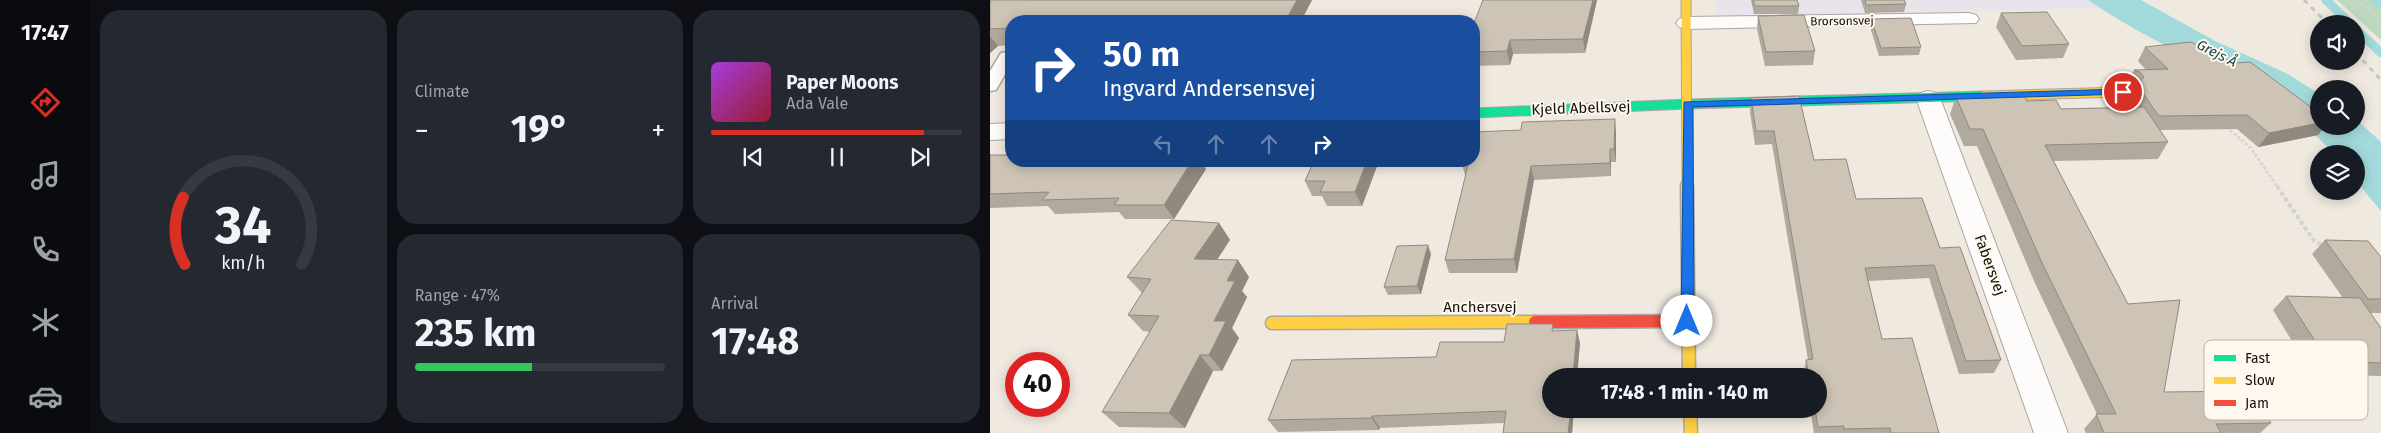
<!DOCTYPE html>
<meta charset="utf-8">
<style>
body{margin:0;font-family:"Fira Sans",sans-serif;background:#242831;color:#f1f3f6;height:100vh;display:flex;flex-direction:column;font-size:19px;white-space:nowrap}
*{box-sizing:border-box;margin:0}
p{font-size:16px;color:#9ea1a6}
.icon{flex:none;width:28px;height:28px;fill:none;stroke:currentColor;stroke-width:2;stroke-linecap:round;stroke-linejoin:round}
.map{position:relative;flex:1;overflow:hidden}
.side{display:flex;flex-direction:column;gap:10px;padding:10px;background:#0d0f14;width:900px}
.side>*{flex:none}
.guide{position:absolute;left:15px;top:15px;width:475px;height:152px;border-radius:20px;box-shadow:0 2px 12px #0003;background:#1a4fa0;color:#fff;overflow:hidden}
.controls{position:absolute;left:1320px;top:15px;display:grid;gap:10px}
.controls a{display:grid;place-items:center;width:55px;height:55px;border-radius:50%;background:#171b24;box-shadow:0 2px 12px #0003;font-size:25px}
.speed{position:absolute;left:15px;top:352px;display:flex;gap:10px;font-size:25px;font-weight:700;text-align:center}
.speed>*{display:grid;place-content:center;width:65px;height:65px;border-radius:50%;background:#171b24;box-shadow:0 2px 12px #0003;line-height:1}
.speed .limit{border:8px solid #d22;background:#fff;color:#111}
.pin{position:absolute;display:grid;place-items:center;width:42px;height:42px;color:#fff;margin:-21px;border:2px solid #fff;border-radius:50%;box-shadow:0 1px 5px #0007}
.me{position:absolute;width:55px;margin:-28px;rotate:0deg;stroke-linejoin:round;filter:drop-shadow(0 0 4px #0008)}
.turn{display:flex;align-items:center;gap:18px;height:105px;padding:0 15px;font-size:22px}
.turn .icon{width:65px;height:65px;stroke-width:2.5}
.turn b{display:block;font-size:35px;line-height:42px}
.lanes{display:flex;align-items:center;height:48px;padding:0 15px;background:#0003;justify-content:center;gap:25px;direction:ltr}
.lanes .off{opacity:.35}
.big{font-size:38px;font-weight:700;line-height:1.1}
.side .tile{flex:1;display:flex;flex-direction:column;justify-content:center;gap:8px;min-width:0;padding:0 18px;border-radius:20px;background:#242831}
.side .dial{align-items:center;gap:0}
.dial svg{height:130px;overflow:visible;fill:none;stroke:#363941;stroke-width:7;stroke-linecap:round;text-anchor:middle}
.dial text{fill:#f1f3f6;stroke:none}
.song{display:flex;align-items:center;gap:15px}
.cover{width:60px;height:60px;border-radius:8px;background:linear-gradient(135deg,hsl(280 70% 55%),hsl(350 70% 35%))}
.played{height:5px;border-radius:2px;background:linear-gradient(90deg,#d93025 85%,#363941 85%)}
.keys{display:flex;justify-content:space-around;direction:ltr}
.heat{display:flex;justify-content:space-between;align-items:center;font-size:28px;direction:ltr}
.charge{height:8px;border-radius:4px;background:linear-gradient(90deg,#34c759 47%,#363941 0)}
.side .tiles{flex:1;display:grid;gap:10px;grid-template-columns:repeat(3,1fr)}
.tile:first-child{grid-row:span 2}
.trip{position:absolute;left:552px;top:368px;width:285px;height:50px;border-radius:25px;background:#171b24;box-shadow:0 2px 12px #0003;font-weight:700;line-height:50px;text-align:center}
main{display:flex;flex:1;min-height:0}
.tab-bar{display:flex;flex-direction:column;width:90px;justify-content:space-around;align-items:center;background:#090b0e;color:#9ea1a6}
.tab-bar .icon{width:35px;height:35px}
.tab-bar .current{color:#d93025}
.tab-bar b{font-size:22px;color:#f1f3f6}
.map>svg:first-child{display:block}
.education{fill:#e9e3eb}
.forest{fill:#bed8be}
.water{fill:#a2dadb}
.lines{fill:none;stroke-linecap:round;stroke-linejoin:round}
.stream{stroke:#a2dadb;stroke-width:9}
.lane-casing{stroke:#aba7a0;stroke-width:3}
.street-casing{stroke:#aba7a0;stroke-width:2}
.fast-casing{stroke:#aba7a0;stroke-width:11}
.slow-far1-casing{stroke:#aba7a0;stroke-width:11}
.slow-casing{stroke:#aba7a0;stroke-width:15}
.jam-casing{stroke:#aba7a0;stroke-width:15}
.path-far1{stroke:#d5d3d1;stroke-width:2.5;stroke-dasharray:3 2;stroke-linecap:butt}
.path{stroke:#d5d3d1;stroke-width:4;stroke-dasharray:4.5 2.5;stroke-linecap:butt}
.lane{fill:#fdfcfa;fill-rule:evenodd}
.street{fill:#fdfcfa;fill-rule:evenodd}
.fast{stroke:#16e098;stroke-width:9}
.slow-far1{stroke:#ffcf43;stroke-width:9}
.slow{stroke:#ffcf43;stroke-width:12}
.jam{stroke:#f24e42;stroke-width:12}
.rail{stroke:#c8c6c3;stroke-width:3;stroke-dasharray:5 5;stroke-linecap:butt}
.wall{fill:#b0a99d}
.shaded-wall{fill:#90897f}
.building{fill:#cdc4b6;stroke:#90897f}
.route{fill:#1a73e8;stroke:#114b97}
.labels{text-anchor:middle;stroke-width:4;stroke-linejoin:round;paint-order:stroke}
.far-street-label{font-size:12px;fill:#14110b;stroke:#fff8ee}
.far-water-label{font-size:14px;font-style:italic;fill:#1c4346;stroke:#fff8ee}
.street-label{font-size:15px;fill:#14110b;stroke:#fff8ee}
.key{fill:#fff8ee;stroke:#b8b3aa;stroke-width:1}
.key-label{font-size:14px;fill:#14110b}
</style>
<main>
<nav class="tab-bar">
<b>17:47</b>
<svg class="icon current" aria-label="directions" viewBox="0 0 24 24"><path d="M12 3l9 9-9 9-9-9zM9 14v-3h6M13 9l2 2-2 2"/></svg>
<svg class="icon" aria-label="music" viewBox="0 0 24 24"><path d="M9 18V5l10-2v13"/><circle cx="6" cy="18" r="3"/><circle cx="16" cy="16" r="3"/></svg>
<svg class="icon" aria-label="phone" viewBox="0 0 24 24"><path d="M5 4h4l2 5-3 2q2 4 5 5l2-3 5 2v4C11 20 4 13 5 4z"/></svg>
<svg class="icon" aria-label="climate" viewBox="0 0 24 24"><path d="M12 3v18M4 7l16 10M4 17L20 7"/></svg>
<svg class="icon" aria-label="car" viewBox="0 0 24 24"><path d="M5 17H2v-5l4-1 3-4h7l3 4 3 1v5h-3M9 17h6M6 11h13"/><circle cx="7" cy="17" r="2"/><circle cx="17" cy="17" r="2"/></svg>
</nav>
<section class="side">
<div class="tiles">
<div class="tile dial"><svg viewBox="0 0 100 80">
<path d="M14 69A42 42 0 1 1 86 69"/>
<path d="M14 69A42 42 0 0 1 13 28" stroke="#d93025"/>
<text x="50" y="56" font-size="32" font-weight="700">34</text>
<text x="50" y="72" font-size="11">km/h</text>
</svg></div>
<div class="tile"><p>Climate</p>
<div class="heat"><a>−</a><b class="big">19°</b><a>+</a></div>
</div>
<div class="tile">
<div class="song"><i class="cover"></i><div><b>Paper Moons</b><p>Ada Vale</p></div></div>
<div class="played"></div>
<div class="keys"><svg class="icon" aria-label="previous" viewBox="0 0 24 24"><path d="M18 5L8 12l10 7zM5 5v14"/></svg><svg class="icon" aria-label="pause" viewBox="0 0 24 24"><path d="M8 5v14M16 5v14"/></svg><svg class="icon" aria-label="next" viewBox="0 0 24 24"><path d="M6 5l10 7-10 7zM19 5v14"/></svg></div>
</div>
<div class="tile"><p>Range · 47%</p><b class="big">235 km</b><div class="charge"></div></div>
<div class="tile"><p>Arrival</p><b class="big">17:48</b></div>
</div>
</section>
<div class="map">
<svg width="1391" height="433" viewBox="0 0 1391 433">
<rect width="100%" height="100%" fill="#efe9e0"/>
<path class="education" d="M725,0H1098L1114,8L726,17Z"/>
<path class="forest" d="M1347,0H1391V40Z"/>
<path class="water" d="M1098,0H1151L1225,41L1298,74L1329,94V126H1366V119L1391,142V211L1366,181V154H1343C1313,117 1273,97 1232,75C1187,51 1140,29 1098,0Z"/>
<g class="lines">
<path class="stream" d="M1336,0L1361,24
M1385,0L1391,5
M1366,29L1391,53"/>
<defs>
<path id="lane" d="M17,52L21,53V64L6,90L0,91V71L11,53Z"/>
<path id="street" d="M979,13L986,15L989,19L986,23L696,29L689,27L686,23L689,19L696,17Z
M938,91L946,93L950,98L1078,433H1044L926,98L930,93Z
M21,123V139L0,140V124Z"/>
<path id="fast" d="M484,113L698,104L994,96"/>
<path id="slow-far1" d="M696,0L697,188
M994,96L1133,92"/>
<path id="slow" d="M697,186L699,376
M282,323L545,322
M700,409L701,433"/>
<path id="jam" d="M545,322L697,321"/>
</defs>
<use href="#lane" class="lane-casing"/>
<use href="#street" class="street-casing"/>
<use href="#fast" class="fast-casing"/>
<use href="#slow-far1" class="slow-far1-casing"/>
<use href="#slow" class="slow-casing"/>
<use href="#jam" class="jam-casing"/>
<path class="path-far1" d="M1367,0L1391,20
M1236,127L1261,148L1288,188"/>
<path class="path" d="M1287,186L1324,241L1334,246"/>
<use href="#lane" class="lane"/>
<use href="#street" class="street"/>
<use href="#fast" class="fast"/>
<use href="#slow-far1" class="slow-far1"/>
<use href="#slow" class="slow"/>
<use href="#jam" class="jam"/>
<path class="rail" d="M1314,0L1338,24
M1366,53L1391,80"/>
</g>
<path class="wall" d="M0,0H322L311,21H21V45L8,46L0,53Z
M607,0L595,53L523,54L520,65L484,66V23Z
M761,0H807L809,6L808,14H764Z
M871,0H914L916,4L914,12L875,13Z
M1011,13L1079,44L1073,58L1026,60L1006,27Z
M768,16L825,51L823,65L775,66L767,29Z
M881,19L931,47L929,55L889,56L880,27Z
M1155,47L1329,126H1335L1328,135L1268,147L1247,129L1170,130L1178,142L1168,159L1064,161L1174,392L1281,423L1270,433H1096L1094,429L1107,414L1044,281L987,146H974L960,114L966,97L1037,101L1071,109L1145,107L1139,99L1145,89L1142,86L1136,84L1144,70H1156L1148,61Z
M761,98L824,160L866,199L950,248L1011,360L1004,373L969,374L939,278L878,281L892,339L949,433H824L820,409H829V376H814V372L816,360H818L782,144L765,145L760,112Z
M626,132V162H621V176L544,180L527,273H459L455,260L476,175H475L471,161Z
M0,155L216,169L184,219H135L129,212L65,214L58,206L0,208Z
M324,161H389L372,206H337L332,196H322L315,181Z
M229,223L240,240L227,260L259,277L252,291L257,297L242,328L249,338L232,371H223L195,428L129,427L112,412L160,332L153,331L138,315L152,293L137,277Z
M1335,240L1391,257V313H1380L1391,328V376L1322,374L1283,310L1296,296L1353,298L1322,254Z
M441,254L431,294L398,295L394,287Z
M565,331L590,343L587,376H561L584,409L582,433H513L514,423L390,428L389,430L288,432L278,420L446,357Z"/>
<path class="shaded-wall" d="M307,0H322L311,21H296V20Z
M603,0H607L595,53L593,39Z
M0,36L8,46L0,53Z
M520,40L523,54L520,65L517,51Z
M625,119L626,132V162L624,149Z
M1329,123V126H1335L1328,135L1268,147L1279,133Z
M620,149L621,162V176L620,163Z
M202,161H211L216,169L184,219L174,205Z
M377,161H389L372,206L365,192Z
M541,166L544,180L527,273L524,259Z
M229,223L240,240L216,276L204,259Z
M438,245L441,254L431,294L427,286Z
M248,260L259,277L252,291L257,297L242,328L249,338L232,371L219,355L224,321L237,281Z
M587,330L590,343L587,376H583Z
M210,355L223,371L195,428L179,413Z
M581,409H584L582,433H578Z
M382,416L390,428L389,430L382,418Z"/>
<path class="building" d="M0,0H307L296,20L245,21H21V28L0,29Z
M493,0H603L593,39L520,40L517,51L484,52V23Z
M763,0H807L809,6H765Z
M875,0H914L916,4L876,5Z
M1057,12L1079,44L1032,46L1011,13Z
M814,15L825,51L776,52L768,16Z
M921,18L931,47L891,48L881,19Z
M1201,42L1244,63L1260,62L1329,113V123L1279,133L1257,115L1169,116L1147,85L1154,77L1150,72L1144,70L1178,69L1155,47Z
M809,96L824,160L856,159L866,199L932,198L950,248L970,247L1011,360L976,361L944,265L875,268L892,339L922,338L949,433H901L900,428L854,429V426L828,427L825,409H829V376H819L816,360L823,359L784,131H766L761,98Z
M1034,96L1037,101L1066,100L1071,109L1154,107L1178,142L1055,145L1138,304L1190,300L1174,392L1262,391L1281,423L1226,424L1231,433H1114L1106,414H1126L1053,265L993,129H980L966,97Z
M625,119L624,149H620V163L541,166L524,259L455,260L479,161H484V132L531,130L532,122Z
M0,155H21V161H202L174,205H124L129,198L52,200L59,192L0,194Z
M324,161H377L365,192H330L335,181H315Z
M181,220L229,223L204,259L248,260L237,281H245L224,321H236L219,355H210L179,413L112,412L169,316L138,315L161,279L137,277Z
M1335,240L1378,241L1391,257V299H1378Z
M438,245L427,286L394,287L407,246Z
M1296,296L1370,298L1391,328V363L1338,361Z
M517,324H563L562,331L587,330L583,376H561V409H581L578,433H513L516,411L382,416V418L278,420L302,360L446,357L450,342H514Z"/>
<path class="route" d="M1133,89L1137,92L1136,94L703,107L704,321L702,325H693L691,321L694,102Z"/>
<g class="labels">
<g class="far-street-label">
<text transform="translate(852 21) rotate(-1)" y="4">Brorsonsvej</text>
</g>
<g class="far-water-label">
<text transform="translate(1227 53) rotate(27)" y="5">Grejs Å</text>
</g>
<g class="street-label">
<text transform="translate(591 108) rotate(-2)" y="5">Kjeld Abellsvej</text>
<text transform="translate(1000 265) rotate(70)" y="5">Fabersvej</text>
<text x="490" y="312">Anchersvej</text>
</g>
</g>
<rect x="1214" y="340" width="164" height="80" rx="8" class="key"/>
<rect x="1224" y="355" width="22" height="6" fill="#16e098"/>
<rect x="1224" y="377" width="22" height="7" fill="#ffcf43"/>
<rect x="1224" y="400" width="22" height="6" fill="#f24e42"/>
<g class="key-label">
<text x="1255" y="363">Fast</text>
<text x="1255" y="385">Slow</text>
<text x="1255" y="408">Jam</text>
</g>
</svg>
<div class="controls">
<a><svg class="icon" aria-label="sound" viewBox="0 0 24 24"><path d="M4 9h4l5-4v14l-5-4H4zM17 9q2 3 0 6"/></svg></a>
<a><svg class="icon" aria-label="search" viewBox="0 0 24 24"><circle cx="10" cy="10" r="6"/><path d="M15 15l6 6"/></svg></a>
<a><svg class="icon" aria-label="layers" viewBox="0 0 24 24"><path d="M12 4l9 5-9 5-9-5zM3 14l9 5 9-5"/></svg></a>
</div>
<div class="speed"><div class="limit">40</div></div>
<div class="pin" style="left:1133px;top:92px;background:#d93025"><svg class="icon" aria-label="arrive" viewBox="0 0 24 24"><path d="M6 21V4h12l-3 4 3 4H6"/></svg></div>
<svg class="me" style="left:697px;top:321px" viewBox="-20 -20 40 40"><circle r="19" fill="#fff"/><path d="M0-13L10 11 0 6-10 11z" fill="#1a73e8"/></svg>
<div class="trip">17:48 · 1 min · 140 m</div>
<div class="guide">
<div class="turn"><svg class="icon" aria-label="right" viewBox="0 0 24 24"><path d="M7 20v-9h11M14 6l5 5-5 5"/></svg><div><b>50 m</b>Ingvard Andersensvej</div></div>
<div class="lanes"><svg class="icon off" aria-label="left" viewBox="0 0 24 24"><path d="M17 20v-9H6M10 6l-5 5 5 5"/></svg><svg class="icon off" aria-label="ahead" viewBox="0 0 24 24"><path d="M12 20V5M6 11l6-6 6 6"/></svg><svg class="icon off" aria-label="ahead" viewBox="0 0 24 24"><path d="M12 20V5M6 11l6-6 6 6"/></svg><svg class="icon" aria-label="right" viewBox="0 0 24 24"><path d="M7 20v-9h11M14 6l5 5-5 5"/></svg></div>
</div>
</div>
</main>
